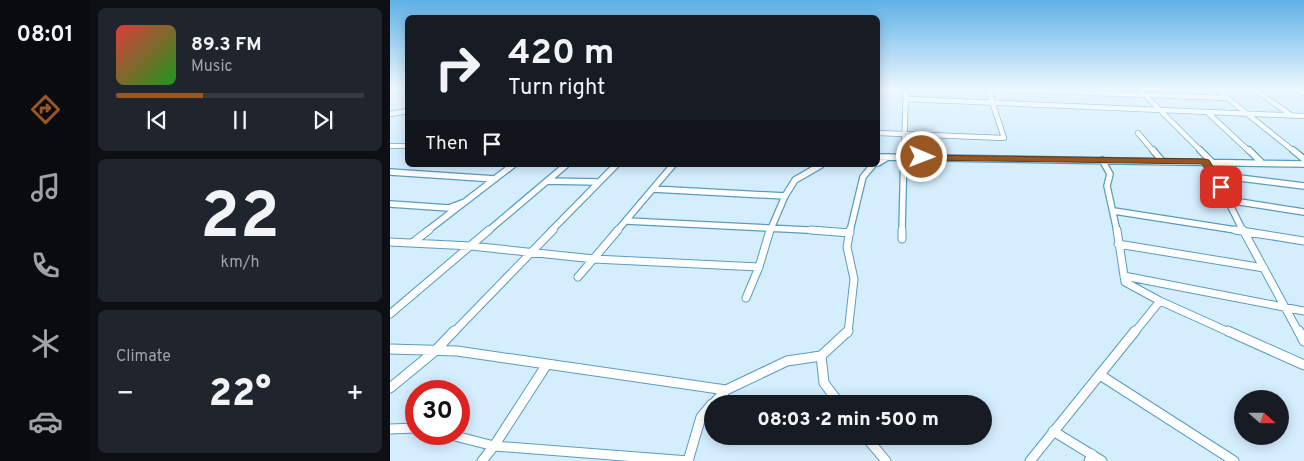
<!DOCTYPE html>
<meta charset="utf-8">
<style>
body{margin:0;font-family:Overpass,sans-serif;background:#20242c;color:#f1f3f6;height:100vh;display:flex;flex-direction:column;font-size:19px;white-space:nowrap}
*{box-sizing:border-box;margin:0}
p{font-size:16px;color:#9ea1a6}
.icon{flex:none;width:28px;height:28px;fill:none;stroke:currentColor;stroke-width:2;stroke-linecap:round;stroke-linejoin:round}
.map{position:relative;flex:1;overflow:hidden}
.sheet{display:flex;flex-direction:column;gap:8px;padding:8px;background:#0d0f14;width:300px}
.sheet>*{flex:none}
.top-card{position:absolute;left:15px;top:15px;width:475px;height:152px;border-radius:8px;box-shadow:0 2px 12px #0003;background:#171b24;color:#f1f3f6;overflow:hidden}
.needle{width:32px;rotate:111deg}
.controls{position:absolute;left:844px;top:390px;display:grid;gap:10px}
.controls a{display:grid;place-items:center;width:55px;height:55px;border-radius:50%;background:#171b24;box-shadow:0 2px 12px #0003;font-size:25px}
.speed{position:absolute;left:15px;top:380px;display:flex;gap:10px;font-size:25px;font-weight:700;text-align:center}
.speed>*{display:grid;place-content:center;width:65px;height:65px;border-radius:50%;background:#171b24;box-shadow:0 2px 12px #0003;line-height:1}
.speed .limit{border:8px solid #d22;background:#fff;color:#111}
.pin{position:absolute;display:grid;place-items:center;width:42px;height:42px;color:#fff;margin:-21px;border-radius:10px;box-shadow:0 2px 8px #0006}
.me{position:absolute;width:55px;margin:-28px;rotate:91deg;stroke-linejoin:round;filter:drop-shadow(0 0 4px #0008)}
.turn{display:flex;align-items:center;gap:18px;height:105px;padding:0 20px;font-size:22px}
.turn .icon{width:65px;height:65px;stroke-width:2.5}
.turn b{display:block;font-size:35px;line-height:42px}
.then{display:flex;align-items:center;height:48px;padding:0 20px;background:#0003;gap:10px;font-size:19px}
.big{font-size:38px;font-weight:800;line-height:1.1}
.sheet .tile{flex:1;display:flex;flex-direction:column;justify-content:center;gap:8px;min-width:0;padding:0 18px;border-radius:8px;background:#20242c}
.sheet .dial{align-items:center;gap:0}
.dial b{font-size:65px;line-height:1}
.song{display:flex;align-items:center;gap:15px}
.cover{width:60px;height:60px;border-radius:8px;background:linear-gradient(135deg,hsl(0 70% 55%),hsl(120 70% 35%))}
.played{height:5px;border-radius:2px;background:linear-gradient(90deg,#975622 35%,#363941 35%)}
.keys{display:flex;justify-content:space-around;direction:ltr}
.heat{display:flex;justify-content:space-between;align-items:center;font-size:28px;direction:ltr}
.trip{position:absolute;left:314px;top:395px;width:288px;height:50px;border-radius:25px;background:#171b24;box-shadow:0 2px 12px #0003;font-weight:800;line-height:50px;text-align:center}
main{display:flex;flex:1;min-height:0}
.tabs{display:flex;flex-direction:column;width:90px;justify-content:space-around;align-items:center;background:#090b0e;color:#9ea1a6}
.tabs .icon{width:35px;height:35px}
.tabs .active{color:#975622}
.tabs b{font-size:22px;color:#f1f3f6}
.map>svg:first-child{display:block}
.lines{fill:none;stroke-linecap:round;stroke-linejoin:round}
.street-far3-casing{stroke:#5a9bc1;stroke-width:6}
.street-far2-casing{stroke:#5a9bc1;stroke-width:8}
.street-far1-casing{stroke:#5a9bc1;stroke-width:9}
.street-casing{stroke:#5a9bc1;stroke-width:11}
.street-far3{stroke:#fff;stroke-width:4.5}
.street-far2{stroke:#fff;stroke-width:5.5}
.street-far1{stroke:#fff;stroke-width:7}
.street{stroke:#fff;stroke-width:9}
.route{fill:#975622;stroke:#623816}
</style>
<main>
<nav class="tabs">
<b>08:01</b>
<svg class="icon active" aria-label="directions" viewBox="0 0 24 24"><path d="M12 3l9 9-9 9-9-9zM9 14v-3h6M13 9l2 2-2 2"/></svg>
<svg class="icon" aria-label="music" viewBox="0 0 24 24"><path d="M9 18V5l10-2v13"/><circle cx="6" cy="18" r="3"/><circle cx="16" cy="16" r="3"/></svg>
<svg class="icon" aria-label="phone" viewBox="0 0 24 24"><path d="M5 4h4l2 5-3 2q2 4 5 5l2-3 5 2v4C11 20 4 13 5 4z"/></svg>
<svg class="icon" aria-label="climate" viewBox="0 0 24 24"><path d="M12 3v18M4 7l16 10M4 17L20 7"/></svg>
<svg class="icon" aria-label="car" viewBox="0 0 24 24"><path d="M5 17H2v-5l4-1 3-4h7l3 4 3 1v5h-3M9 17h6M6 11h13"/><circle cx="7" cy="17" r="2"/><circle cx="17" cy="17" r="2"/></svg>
</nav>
<section class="sheet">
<div class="tile">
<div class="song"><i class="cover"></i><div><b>89.3 FM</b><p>Music</p></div></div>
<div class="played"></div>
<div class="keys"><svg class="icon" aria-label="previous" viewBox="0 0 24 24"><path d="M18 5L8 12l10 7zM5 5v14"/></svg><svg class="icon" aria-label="pause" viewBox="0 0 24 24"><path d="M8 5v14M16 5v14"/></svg><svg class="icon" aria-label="next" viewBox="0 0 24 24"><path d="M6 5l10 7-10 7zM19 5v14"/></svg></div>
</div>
<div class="tile dial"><b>22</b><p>km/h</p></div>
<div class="tile"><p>Climate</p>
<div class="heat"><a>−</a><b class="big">22°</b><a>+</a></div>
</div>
</section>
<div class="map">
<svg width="914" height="461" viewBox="0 0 914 461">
<rect width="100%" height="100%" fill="#d4eefe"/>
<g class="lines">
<defs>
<path id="street-far3" d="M602,89L838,98
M749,89L812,152
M826,89L905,152
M864,89L901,115
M906,89L914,93
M516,99L914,116
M817,112L860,152
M0,114L18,111
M488,133L614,138L598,89
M748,133L764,152
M0,146H18
M514,152L516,89"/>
<path id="street-far2" d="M763,150L772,161
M810,150L822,162
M859,150L871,162
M903,150L914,159
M488,157L914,164
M712,160L720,174L717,186L727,231
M815,162L825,175L853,231
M488,163L498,157
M0,172L105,179
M825,175L914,186
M157,181L209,182
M263,189L395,196
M837,200L914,212
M0,204L59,208L72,203
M724,211L852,231
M237,221L437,231
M37,231L123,165
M98,231L176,165
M161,231L226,165
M227,231L283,165
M380,231L395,196L405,180L431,165
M460,231L473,177L483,165
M512,231L514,150"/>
<path id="street-far1" d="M421,230L460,233
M727,230L735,282L770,301L841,333
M845,230L914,241
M853,230L909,333
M512,239V230
M0,242L81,246L204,259L369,267
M22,243L39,230
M728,244L874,268
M734,276L914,311
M188,277L228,230
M356,298L369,267L380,230
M0,314L99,230
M63,333L163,230
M458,333L464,279L457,247L460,230
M744,333L770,301"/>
<path id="street" d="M838,331L914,365
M909,331L914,341
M0,349L67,351L336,390
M431,356L434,383L450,404
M710,375L844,461
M0,388L45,351L64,331
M323,404L336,390L397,361L431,356L458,331
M0,429L26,428
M663,431L712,461
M57,434L104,446L299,461
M475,436L496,461
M92,461L104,446L157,364
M298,461L311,417L322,404
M640,461L745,331
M699,461L702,454"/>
</defs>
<use href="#street-far3" class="street-far3-casing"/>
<use href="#street-far2" class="street-far2-casing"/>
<use href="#street-far1" class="street-far1-casing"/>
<use href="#street" class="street-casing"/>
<use href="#street-far3" class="street-far3"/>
<use href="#street-far2" class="street-far2"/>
<use href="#street-far1" class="street-far1"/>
<use href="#street" class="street"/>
</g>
<linearGradient id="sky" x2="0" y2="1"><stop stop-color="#5fb0e7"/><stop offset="0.58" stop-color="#ecf7ff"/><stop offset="1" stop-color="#ecf7ff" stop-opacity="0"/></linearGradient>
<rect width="914" height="153" fill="url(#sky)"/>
<path class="route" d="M529,155L815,159L819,160L836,187L834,189H827L812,164L532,160L529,159Z"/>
</svg>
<div class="controls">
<a><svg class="needle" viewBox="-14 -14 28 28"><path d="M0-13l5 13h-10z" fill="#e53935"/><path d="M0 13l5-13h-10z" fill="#9ea1a6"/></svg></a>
</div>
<div class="speed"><div class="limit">30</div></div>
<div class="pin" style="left:831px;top:187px;background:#d93025"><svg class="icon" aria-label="arrive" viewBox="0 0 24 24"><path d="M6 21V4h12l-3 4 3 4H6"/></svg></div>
<svg class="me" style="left:532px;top:157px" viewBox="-20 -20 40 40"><circle r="17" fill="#975622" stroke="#fff" stroke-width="3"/><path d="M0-11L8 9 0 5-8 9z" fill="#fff"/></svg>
<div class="trip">08:03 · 2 min · 500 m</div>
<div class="top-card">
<div class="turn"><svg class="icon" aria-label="right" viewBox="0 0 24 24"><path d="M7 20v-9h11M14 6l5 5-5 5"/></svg><div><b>420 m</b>Turn right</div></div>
<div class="then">Then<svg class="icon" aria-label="arrive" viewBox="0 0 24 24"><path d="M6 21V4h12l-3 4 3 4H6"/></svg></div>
</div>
</div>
</main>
